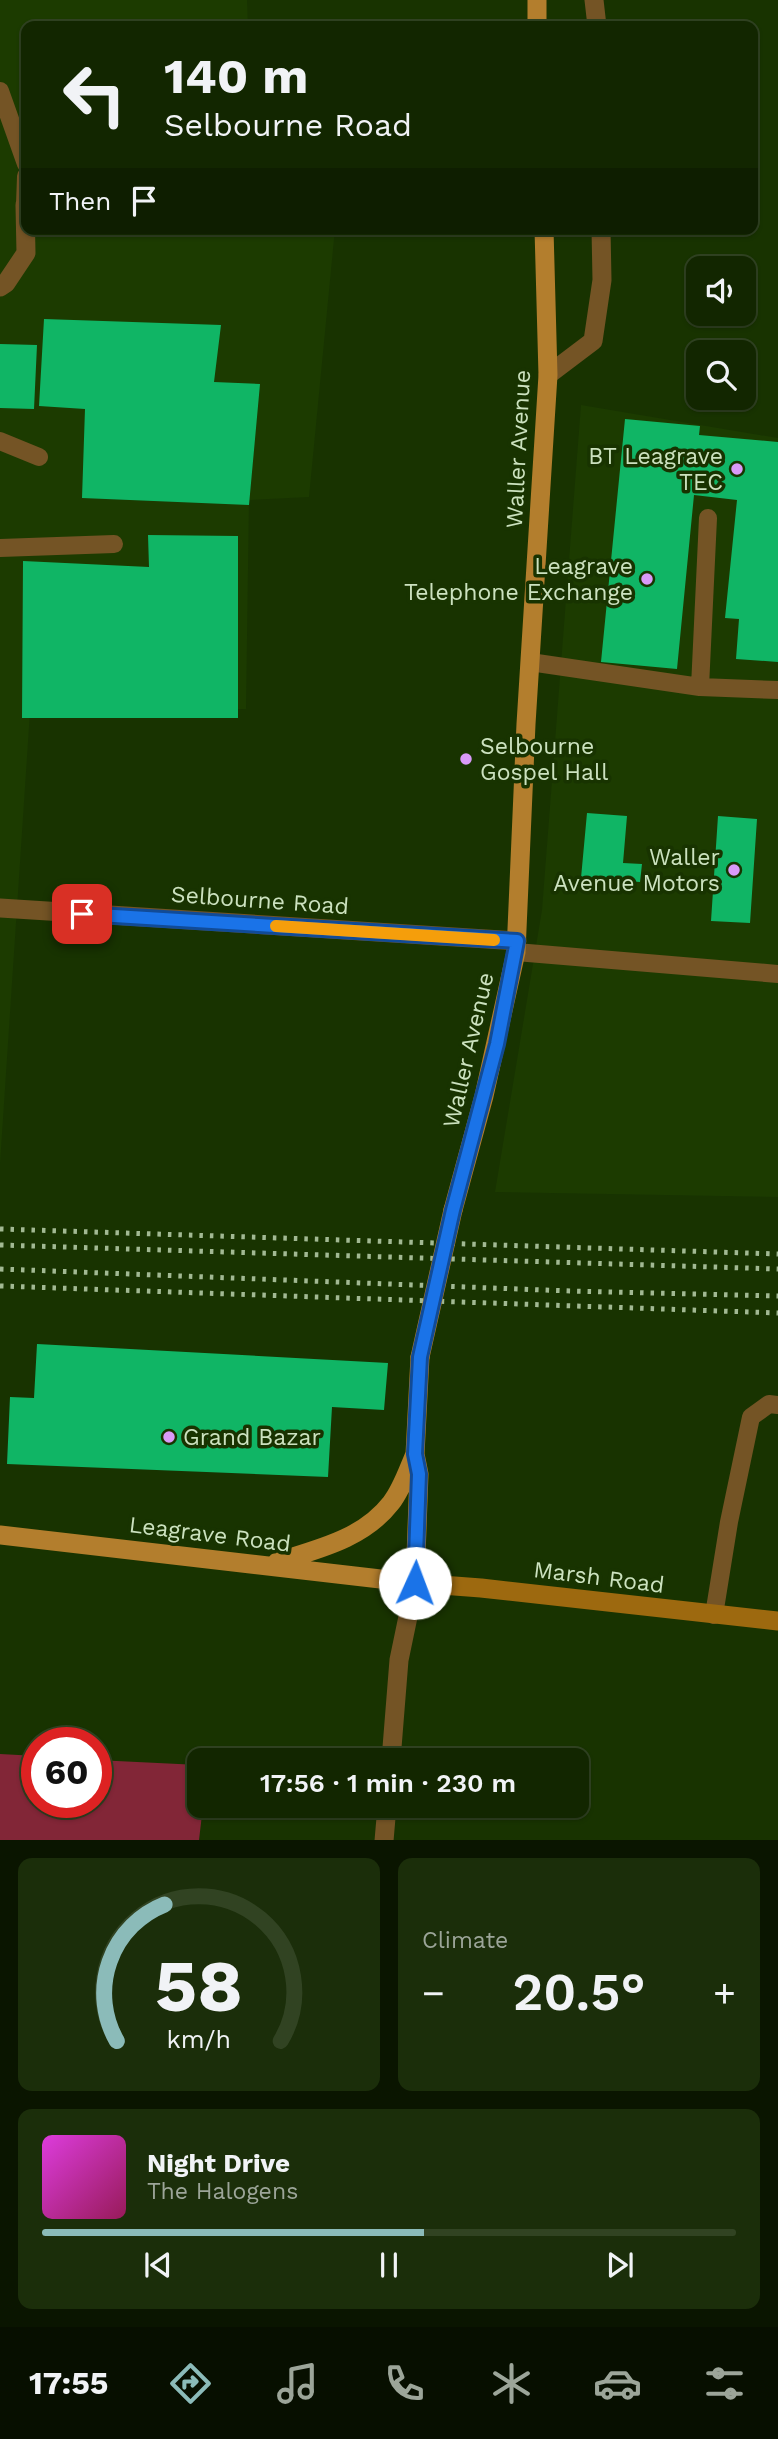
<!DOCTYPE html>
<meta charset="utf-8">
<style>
body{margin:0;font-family:"Work Sans",sans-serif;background:#1b2e0a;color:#f1f3f6;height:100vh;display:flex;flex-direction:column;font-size:26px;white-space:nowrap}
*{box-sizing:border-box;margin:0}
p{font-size:23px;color:#9ca599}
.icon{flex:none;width:38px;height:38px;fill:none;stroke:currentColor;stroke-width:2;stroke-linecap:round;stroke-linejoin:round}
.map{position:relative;height:1840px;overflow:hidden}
.panel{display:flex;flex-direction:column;gap:18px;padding:18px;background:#0a1500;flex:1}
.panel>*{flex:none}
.banner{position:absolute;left:21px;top:21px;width:737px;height:214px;border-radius:14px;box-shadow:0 2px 5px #0004,0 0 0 2px #314322;background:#122600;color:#f1f3f6;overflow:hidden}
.fabs{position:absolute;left:686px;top:256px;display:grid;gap:14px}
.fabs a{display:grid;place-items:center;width:70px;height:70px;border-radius:14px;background:#122600;box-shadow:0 2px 5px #0004,0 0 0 2px #314322;font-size:35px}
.speed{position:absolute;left:21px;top:1727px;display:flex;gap:14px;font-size:35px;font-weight:700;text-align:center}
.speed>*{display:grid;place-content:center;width:91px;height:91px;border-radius:50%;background:#122600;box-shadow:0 2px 5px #0004,0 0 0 2px #314322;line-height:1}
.speed .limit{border:10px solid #d22;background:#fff;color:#111}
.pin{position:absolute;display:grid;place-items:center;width:60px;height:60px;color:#fff;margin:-30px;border-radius:14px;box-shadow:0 4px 10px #0006}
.me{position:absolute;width:77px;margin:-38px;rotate:2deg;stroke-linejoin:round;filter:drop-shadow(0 0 5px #0008)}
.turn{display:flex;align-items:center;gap:24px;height:147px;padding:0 28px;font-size:32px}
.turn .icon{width:91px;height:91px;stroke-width:2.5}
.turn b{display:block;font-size:49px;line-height:60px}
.then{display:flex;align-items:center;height:66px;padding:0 28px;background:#0003;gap:14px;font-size:26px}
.big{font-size:52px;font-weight:600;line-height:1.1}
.panel .tile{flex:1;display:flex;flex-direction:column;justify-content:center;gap:10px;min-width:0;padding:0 24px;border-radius:14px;background:#1b2e0a}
.panel .dial{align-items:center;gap:0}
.dial svg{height:182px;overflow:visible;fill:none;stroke:#314322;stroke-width:7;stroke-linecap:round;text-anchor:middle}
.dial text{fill:#f1f3f6;stroke:none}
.song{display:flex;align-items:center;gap:21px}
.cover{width:84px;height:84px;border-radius:10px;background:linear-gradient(135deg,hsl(300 70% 55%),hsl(330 70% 35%))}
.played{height:7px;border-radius:4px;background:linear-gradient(90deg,#8bbbb9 55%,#314322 55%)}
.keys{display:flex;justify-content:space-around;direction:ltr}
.heat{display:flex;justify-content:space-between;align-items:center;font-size:38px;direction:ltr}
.panel .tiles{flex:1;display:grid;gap:18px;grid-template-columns:1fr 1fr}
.tile:last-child{grid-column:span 2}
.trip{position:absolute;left:187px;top:1748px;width:402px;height:70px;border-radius:14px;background:#122600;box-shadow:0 2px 5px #0004,0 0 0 2px #314322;font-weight:600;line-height:70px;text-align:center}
.dock{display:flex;height:112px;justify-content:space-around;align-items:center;background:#070f00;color:#9ca599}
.dock .icon{width:49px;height:49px}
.dock .on{color:#8bbbb9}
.dock b{font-size:32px;color:#f1f3f6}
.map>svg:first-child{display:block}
.built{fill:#1c3b00}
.green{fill:#822637}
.building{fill:#10b565}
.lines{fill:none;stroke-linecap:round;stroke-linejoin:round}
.service{stroke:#745425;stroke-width:18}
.minor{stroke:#745425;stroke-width:19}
.tertiary{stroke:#745425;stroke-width:19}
.secondary{stroke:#9d690f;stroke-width:19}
.primary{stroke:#b37e2d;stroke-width:19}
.rail{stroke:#a2b993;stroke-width:5;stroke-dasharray:3.5 7;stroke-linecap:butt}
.primary-bridge{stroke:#b37e2d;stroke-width:19}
.route-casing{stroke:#114b97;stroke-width:18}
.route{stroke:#1a73e8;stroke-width:12}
.slow{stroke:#f59e0b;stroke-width:12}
.poi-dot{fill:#d99af8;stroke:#183300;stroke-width:2.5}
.labels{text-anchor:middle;stroke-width:7;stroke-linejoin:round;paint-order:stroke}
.street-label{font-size:23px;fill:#cce2bf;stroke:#183300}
.poi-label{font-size:23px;fill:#cce2bf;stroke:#183300;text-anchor:end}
</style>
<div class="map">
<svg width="778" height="1841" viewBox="0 0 778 1841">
<rect width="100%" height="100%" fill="#183300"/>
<path class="built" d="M0,0H247L248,26H26V229H335L309,497L249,500L246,709L30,712L0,1164Z
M581,405L778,438V1197L495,1192L542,910Z"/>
<path class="green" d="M0,1754L37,1756V1802H96V1760L199,1765L200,1806H203L199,1840H0Z"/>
<path class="building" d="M44,319L221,325L214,382L260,384L249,505L82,498L85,409L39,406Z
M0,344L37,345L34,409L0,408Z
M625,419L700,426L699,435L778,442V662L736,659L739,619L725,618L737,500L694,495L677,669L601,662Z
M148,535L238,536V718H22L23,561L149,567Z
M587,813L627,816L623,863L642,864L640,882L581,878Z
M718,816L757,819L750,923L711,921Z
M37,1344L388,1363L384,1410L332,1407L328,1477L7,1464L10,1397L34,1398Z"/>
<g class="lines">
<path class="service" d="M0,91L26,164
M25,205L26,176
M0,441L39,457
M0,548L114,544
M530,662L700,687L778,690
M700,687L708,518
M516,952L778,974
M714,1615L729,1522L751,1417L769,1404L778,1405"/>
<path class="minor" d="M594,0L597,26
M0,287L6,283L26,253L25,205
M548,375L593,341L602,280L601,229
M0,908L517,941"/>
<path class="tertiary" d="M391,1760L399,1660L415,1583
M384,1841L387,1806"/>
<path class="secondary" d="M415,1583L481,1588L778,1621"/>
<path class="primary" d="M537,0V26
M453,1210L484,1096L516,952L526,724L548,375L544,229
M0,1535L415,1583L419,1474L415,1454L420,1357
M277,1562C318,1549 363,1539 391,1503C402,1489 408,1470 415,1454"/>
<path class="rail" d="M0,1229L778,1254
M0,1245L778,1269
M0,1269L570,1291L778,1296
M0,1286L778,1313"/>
<path class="primary-bridge" d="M420,1357L453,1210"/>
</g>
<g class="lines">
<defs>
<path id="route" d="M82,914L517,941L497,1044L453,1210L420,1357L415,1454L419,1474L415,1583"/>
</defs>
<use href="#route" class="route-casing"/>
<use href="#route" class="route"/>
<path class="slow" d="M276,926L494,940"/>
</g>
<g class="poi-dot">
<circle cx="737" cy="469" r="7"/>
<circle cx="647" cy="579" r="7"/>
<circle cx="466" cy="759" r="7"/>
<circle cx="734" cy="870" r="7"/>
<circle cx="169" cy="1437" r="7"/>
</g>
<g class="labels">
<g class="street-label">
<text transform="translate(518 449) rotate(-87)" y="8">Waller Avenue</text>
<text transform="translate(260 900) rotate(4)" y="8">Selbourne Road</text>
<text transform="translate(468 1050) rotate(-77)" y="8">Waller Avenue</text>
<text transform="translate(210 1534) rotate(7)" y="8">Leagrave Road</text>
<text transform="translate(599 1577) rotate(7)" y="8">Marsh Road</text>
</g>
<g class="poi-label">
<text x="723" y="464">BT Leagrave<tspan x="723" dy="26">TEC</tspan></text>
<text x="633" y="574">Leagrave<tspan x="633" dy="26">Telephone Exchange</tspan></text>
<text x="480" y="754" text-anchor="start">Selbourne<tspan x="480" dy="26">Gospel Hall</tspan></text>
<text x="720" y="865">Waller<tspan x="720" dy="26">Avenue Motors</tspan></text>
<text x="183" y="1445" text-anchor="start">Grand Bazar</text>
</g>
</g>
</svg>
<div class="fabs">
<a><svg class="icon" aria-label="sound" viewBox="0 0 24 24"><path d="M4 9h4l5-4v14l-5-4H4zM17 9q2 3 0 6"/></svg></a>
<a><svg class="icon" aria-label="search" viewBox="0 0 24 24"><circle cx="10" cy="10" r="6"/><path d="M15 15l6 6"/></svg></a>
</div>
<div class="speed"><div class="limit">60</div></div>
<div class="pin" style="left:82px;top:914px;background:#d93025"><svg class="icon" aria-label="arrive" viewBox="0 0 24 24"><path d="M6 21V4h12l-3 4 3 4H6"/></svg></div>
<svg class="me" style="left:415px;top:1583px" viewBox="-20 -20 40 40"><circle r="19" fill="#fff"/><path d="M0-13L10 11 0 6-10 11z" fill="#1a73e8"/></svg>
<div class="trip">17:56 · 1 min · 230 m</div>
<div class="banner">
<div class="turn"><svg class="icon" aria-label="left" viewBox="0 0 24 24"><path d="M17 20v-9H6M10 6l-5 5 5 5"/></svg><div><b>140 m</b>Selbourne Road</div></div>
<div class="then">Then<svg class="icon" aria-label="arrive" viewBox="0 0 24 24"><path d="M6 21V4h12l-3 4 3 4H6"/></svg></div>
</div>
</div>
<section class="panel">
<div class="tiles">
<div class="tile dial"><svg viewBox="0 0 100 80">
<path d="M14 69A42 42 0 1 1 86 69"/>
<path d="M14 69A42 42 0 0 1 35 9" stroke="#8bbbb9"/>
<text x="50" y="56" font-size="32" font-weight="700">58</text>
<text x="50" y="72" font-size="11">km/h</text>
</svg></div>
<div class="tile"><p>Climate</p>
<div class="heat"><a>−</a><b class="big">20.5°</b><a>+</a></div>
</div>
<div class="tile">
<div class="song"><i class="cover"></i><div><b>Night Drive</b><p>The Halogens</p></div></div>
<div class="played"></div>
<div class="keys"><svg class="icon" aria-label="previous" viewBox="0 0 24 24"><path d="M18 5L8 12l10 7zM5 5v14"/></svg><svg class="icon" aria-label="pause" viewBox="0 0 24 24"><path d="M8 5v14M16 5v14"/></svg><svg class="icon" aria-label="next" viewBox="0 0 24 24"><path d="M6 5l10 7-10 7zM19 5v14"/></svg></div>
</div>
</div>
</section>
<nav class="dock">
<b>17:55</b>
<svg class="icon on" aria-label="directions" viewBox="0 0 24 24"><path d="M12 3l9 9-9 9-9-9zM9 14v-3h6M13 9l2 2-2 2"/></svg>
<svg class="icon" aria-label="music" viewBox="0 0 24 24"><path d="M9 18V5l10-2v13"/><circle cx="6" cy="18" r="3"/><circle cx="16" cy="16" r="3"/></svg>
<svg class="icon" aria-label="phone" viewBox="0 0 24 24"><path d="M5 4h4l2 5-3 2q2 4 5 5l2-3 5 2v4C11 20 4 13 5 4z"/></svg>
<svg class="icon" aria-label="climate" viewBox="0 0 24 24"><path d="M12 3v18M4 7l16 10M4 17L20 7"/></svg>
<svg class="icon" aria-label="car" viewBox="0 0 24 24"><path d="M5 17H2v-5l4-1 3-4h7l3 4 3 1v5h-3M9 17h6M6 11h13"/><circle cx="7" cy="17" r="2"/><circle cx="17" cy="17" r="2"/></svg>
<svg class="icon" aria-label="filters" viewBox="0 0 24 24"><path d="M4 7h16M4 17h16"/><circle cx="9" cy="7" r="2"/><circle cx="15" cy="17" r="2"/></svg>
</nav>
